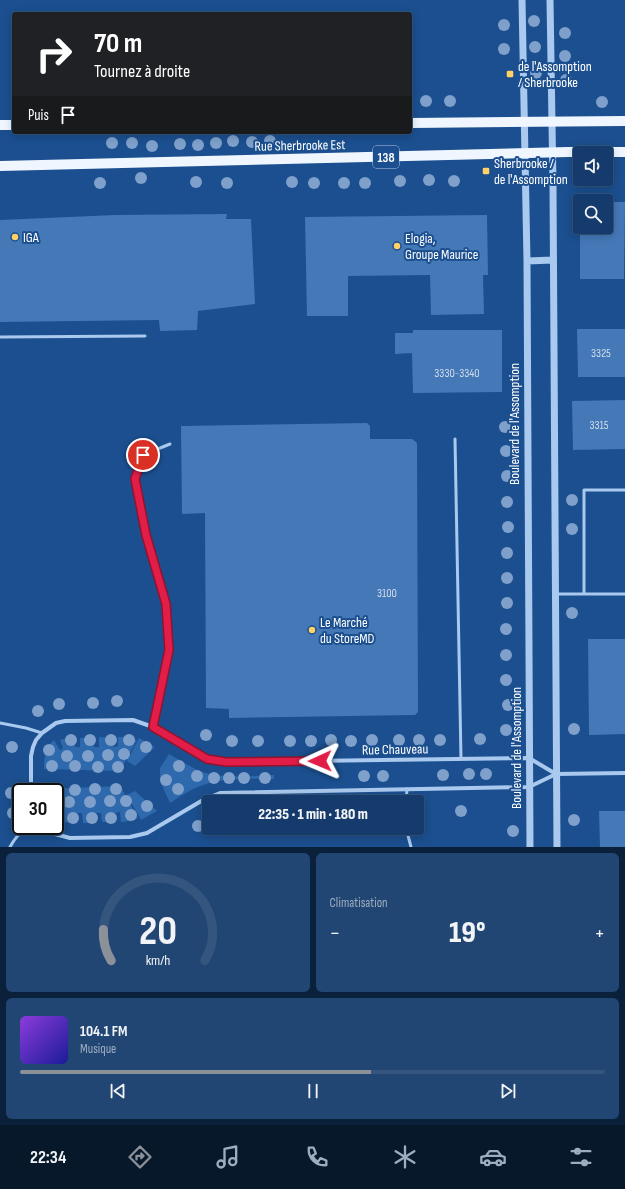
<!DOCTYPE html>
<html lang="fr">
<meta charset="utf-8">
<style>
body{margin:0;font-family:"Sofia Sans Condensed",sans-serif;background:#214673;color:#f1f3f6;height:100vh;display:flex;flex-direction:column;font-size:15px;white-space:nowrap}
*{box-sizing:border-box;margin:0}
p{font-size:13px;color:#9dadc1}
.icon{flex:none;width:22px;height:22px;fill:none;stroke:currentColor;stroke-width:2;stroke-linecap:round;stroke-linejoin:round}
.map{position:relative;height:847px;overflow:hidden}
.side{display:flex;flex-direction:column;gap:6px;padding:6px;background:#0b203b;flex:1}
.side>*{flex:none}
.top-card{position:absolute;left:12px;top:12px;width:400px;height:122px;border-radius:4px;box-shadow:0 2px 10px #0003,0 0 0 1px #33557e;background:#202124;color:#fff;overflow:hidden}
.fabs{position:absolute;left:573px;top:146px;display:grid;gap:8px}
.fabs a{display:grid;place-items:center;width:40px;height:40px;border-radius:4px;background:#143b6b;box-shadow:0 2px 10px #0003,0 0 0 1px #33557e;font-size:20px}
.speed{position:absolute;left:12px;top:783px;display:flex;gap:8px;font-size:20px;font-weight:700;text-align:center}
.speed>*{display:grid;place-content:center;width:52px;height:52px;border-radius:50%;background:#143b6b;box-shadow:0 2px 10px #0003,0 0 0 1px #33557e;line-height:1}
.speed .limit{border:2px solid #111;border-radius:6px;background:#fff;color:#111}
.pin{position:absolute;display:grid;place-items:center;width:34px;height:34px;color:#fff;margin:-17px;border:2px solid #fff;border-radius:50%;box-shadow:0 1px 4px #0007}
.me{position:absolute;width:44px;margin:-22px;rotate:269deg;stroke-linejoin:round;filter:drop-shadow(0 0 3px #0008)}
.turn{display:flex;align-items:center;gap:14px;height:84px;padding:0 16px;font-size:18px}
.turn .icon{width:52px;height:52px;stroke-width:2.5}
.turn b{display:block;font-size:28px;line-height:34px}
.then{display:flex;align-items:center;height:38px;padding:0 16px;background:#0003;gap:8px;font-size:15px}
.big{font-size:30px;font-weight:800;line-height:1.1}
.side .widget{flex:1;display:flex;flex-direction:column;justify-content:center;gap:6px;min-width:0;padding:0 14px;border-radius:6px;background:#214673}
.side .dial{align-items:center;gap:0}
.dial svg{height:104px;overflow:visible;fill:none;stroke:#33557e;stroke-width:7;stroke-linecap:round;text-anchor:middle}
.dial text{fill:#f1f3f6;stroke:none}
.song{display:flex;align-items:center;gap:12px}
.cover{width:48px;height:48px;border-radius:6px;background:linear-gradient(135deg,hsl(270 70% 55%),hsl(240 70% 35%))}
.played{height:4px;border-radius:2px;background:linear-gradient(90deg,#8c9099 60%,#33557e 60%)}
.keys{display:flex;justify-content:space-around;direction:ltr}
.heat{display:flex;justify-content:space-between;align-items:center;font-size:22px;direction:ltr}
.side .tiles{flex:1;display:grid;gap:6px;grid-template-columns:1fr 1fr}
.widget:last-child{grid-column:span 2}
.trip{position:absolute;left:202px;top:795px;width:222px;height:40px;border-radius:4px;background:#143b6b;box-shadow:0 2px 10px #0003,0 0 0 1px #33557e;font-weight:800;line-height:40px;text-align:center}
.tabs{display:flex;height:64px;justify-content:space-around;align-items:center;background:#08182b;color:#9dadc1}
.tabs .icon{width:28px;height:28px}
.tabs .active{color:#8c9099}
.tabs b{font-size:18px;color:#f1f3f6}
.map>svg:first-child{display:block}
.green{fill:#2e69ad}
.building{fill:#4478b7}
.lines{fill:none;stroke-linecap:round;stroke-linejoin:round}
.service{stroke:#a9c9ee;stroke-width:3}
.minor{stroke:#a9c9ee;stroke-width:4}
.tertiary{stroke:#a9c9ee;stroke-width:7}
.primary{stroke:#f0f6ff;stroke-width:10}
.tree{fill:#7ea0ca}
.route-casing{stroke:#92132f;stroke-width:10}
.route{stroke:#e11d48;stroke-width:7}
.poi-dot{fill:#ffd166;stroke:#1b4f8f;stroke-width:1.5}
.labels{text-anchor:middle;stroke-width:4;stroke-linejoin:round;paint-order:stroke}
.number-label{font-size:12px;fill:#d0dded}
.shield{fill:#1b4f8f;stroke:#bbcadd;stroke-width:1}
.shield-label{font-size:13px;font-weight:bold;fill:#fff}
.poi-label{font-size:14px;fill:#fff;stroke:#1b4f8f;text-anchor:start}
.street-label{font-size:14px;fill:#fff;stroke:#1b4f8f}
</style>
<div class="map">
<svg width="625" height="847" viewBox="0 0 625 847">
<rect width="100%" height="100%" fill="#1b4f8f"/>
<path class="green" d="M70,737H74L75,747H80V738H93L94,747H99V737L113,738V747L118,746V737H125L137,740L120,771L44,769C44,758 45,748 54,740L60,750L63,748L60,740Z
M139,738L155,747L135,766L127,761Z
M169,754C180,760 190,767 202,772C225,779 251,776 274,775V779C251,779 225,777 203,785C191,789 181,796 170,803L160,781V768Z
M120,786L138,818L132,821L121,822L120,812L115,813V822H102L101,813H96V823H83L82,813H77V823L62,822L64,812L61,811L56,822L55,821V792H44L45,789Z
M135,791L157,811L141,820L127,795Z"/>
<path class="building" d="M606,202H625L624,279H580V227H606Z
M227,214L226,219H251L255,304L198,311L197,330L160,331L159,320L0,322V220L115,215Z
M487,215L488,275H483L484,314L431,315L430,275L348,276V316H307L305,217Z
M577,329H625V377H578Z
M413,330H502V392L413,393L412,353L395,354V333H413Z
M625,400V449L573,450L572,401Z
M367,423L370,426V439H412L416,442L417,444L418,712L415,715L229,718V709L206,708L205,513L182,514L181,426Z
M588,639H625V734L589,735Z
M599,811H625V847H600Z"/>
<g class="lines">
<path class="service" d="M0,337L145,336
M455,439L461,759
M584,593V490H625
M556,594H625
M0,723L26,728L42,733
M153,727L169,650L166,604L146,535L135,479L143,455L170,444
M406,802L407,789
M406,828L411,847
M10,847C18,832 26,827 43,826"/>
<path class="minor" d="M31,792V756L33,747L36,740L42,733L56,723L65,721L133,720L153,727L207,759L226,762L529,758L556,774
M43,826L55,834L70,838L130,837L147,833L203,800L220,793L529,787L556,774L625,773"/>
<path class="tertiary" d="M522,0L527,261L530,847
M550,0L553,185L557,847
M527,261L553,260"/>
<path class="primary" d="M410,123L625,121
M0,125H14
M0,166L568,152H625"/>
</g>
<g class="tree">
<circle cx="534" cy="21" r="6"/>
<circle cx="504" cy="25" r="6"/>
<circle cx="565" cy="33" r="6"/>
<circle cx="535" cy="47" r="6"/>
<circle cx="504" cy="49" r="6"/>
<circle cx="565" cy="56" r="6"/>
<circle cx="536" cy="73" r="6"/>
<circle cx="566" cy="80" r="6"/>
<circle cx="426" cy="101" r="6"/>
<circle cx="450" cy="101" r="6"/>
<circle cx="602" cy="102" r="6"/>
<circle cx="233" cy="141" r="6"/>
<circle cx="270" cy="141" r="6"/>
<circle cx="252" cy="142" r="6"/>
<circle cx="112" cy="143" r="6"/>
<circle cx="132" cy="143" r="6"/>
<circle cx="216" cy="143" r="6"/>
<circle cx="180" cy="144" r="6"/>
<circle cx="198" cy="145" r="6"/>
<circle cx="152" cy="146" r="6"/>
<circle cx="141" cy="178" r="6"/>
<circle cx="429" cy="180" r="6"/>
<circle cx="400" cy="181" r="6"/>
<circle cx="454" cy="181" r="6"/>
<circle cx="196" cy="182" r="6"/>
<circle cx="292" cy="182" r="6"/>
<circle cx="100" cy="183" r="6"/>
<circle cx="227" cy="183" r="6"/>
<circle cx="314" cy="183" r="6"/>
<circle cx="344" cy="183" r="6"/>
<circle cx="365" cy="183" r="6"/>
<circle cx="505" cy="427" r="6"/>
<circle cx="506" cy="451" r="6"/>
<circle cx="507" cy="476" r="6"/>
<circle cx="572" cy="500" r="6"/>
<circle cx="507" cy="502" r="6"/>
<circle cx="508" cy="527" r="6"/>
<circle cx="572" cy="529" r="6"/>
<circle cx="507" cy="553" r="6"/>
<circle cx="507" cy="578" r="6"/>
<circle cx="507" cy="603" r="6"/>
<circle cx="572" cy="613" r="6"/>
<circle cx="506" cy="629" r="6"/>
<circle cx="506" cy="655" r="6"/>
<circle cx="506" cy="680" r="6"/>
<circle cx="117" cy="701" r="6"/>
<circle cx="93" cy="703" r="6"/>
<circle cx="59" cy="704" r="6"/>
<circle cx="508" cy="705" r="6"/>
<circle cx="38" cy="711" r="6"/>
<circle cx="574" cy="729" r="6"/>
<circle cx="506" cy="730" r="6"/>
<circle cx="206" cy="735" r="6"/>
<circle cx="480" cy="739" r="6"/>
<circle cx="71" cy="740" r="6"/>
<circle cx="90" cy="740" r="6"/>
<circle cx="111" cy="740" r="6"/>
<circle cx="129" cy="740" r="6"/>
<circle cx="331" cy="740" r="6"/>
<circle cx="372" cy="740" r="6"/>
<circle cx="399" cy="740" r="6"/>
<circle cx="419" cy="740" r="6"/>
<circle cx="440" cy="740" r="6"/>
<circle cx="232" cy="741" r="6"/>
<circle cx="258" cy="741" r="6"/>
<circle cx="290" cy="741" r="6"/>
<circle cx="311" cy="741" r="6"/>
<circle cx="351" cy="741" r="6"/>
<circle cx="12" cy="747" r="6"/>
<circle cx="146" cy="747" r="6"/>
<circle cx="49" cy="750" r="6"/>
<circle cx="124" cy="754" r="6"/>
<circle cx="108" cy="755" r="6"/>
<circle cx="67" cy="756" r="6"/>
<circle cx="88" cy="756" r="6"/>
<circle cx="52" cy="766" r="6"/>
<circle cx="75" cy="766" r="6"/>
<circle cx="179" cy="766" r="6"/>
<circle cx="98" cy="767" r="6"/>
<circle cx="118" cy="767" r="6"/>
<circle cx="469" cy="774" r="6"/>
<circle cx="486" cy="774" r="6"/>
<circle cx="443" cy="775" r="6"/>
<circle cx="197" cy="776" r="6"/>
<circle cx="364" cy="776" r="6"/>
<circle cx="383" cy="776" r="6"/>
<circle cx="214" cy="778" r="6"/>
<circle cx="229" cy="778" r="6"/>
<circle cx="244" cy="778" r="6"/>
<circle cx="265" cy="778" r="6"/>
<circle cx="166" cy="780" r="6"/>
<circle cx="95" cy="789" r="6"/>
<circle cx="116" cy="789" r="6"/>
<circle cx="178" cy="789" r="6"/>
<circle cx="75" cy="790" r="6"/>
<circle cx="11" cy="793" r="6"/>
<circle cx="110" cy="801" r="6"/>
<circle cx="126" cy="801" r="6"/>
<circle cx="69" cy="802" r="6"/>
<circle cx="90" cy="802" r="6"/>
<circle cx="147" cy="806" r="6"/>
<circle cx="461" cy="811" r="6"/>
<circle cx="13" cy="813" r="6"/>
<circle cx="131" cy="815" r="6"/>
<circle cx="73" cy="818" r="6"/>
<circle cx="92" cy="818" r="6"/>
<circle cx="111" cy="818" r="6"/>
<circle cx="574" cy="820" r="6"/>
<circle cx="198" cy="826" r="6"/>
<circle cx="513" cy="831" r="6"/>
</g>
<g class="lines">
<defs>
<path id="route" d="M143,455L135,479L146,535L166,604L169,650L153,727L207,759L226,762L320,761"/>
</defs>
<use href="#route" class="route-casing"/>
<use href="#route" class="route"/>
</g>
<g class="poi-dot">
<rect x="506" y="70" width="8" height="8" rx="2"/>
<rect x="482" y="167" width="8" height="8" rx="2"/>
<circle cx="15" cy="237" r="4"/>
<circle cx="397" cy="246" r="4"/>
<circle cx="312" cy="630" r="4"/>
</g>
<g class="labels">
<g class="number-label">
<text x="601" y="357">3325</text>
<text x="457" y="377">3330-3340</text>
<text x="599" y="429">3315</text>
<text x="387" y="597">3100</text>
</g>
<rect class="shield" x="373" y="146" width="26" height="22" rx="3"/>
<g class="shield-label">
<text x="386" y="162">138</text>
</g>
<g class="poi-label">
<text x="518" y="71">de l'Assomption<tspan x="518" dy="16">/ Sherbrooke</tspan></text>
<text x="494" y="168">Sherbrooke /<tspan x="494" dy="16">de l'Assomption</tspan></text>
<text x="23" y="242">IGA</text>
<text x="405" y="243">Elogia,<tspan x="405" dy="16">Groupe Maurice</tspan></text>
<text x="320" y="627">Le Marché<tspan x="320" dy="16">du StoreMD</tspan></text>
</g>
<g class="street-label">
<text transform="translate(300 145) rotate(-1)" y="5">Rue Sherbrooke Est</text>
<text transform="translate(514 424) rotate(-90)" y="5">Boulevard de l'Assomption</text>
<text transform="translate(516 748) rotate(-90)" y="5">Boulevard de l'Assomption</text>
<text transform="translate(395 749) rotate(-1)" y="5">Rue Chauveau</text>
</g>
</g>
</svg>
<div class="fabs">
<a><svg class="icon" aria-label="sound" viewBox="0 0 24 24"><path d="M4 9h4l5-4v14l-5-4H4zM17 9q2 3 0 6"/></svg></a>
<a><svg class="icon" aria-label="search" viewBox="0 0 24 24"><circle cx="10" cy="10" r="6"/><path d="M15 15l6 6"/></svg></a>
</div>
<div class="speed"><div class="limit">30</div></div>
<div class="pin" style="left:143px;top:455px;background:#d93025"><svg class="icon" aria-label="arrive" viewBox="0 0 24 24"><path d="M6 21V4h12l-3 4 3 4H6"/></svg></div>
<svg class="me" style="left:320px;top:761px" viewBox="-20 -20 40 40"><path d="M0-17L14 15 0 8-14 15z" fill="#e11d48" stroke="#fff" stroke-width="4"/></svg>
<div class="trip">22:35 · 1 min · 180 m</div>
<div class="top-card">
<div class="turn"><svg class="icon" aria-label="right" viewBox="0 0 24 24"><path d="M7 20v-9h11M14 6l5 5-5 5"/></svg><div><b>70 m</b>Tournez à droite</div></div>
<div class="then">Puis<svg class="icon" aria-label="arrive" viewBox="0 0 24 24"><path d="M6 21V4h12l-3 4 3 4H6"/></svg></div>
</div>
</div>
<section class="side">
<div class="tiles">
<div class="widget dial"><svg viewBox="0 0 100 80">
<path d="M14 69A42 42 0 1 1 86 69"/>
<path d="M14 69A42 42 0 0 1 8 45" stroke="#8c9099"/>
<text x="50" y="56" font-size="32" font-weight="700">20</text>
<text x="50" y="72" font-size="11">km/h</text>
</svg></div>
<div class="widget"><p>Climatisation</p>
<div class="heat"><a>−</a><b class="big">19°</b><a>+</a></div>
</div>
<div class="widget">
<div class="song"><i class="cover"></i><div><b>104.1 FM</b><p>Musique</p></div></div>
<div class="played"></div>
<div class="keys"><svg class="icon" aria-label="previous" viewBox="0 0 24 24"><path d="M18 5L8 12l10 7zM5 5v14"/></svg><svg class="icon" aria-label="pause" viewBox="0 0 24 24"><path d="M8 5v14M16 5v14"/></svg><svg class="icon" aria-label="next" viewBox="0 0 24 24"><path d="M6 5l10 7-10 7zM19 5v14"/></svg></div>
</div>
</div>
</section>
<nav class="tabs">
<b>22:34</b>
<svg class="icon active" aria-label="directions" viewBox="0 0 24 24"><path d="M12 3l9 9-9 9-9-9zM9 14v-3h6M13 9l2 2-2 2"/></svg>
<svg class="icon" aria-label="music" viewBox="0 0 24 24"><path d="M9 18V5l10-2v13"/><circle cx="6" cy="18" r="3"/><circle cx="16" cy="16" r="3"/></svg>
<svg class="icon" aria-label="phone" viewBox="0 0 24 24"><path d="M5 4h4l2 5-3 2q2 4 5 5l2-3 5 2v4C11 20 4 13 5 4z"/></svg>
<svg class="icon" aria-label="climate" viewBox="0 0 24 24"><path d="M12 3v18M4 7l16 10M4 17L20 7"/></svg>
<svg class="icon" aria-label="car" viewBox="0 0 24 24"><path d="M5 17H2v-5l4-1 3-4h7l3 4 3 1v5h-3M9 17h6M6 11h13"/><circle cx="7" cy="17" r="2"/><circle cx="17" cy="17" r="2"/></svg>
<svg class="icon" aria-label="filters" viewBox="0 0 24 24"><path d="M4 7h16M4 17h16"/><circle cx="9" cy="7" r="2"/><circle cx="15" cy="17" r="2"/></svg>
</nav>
